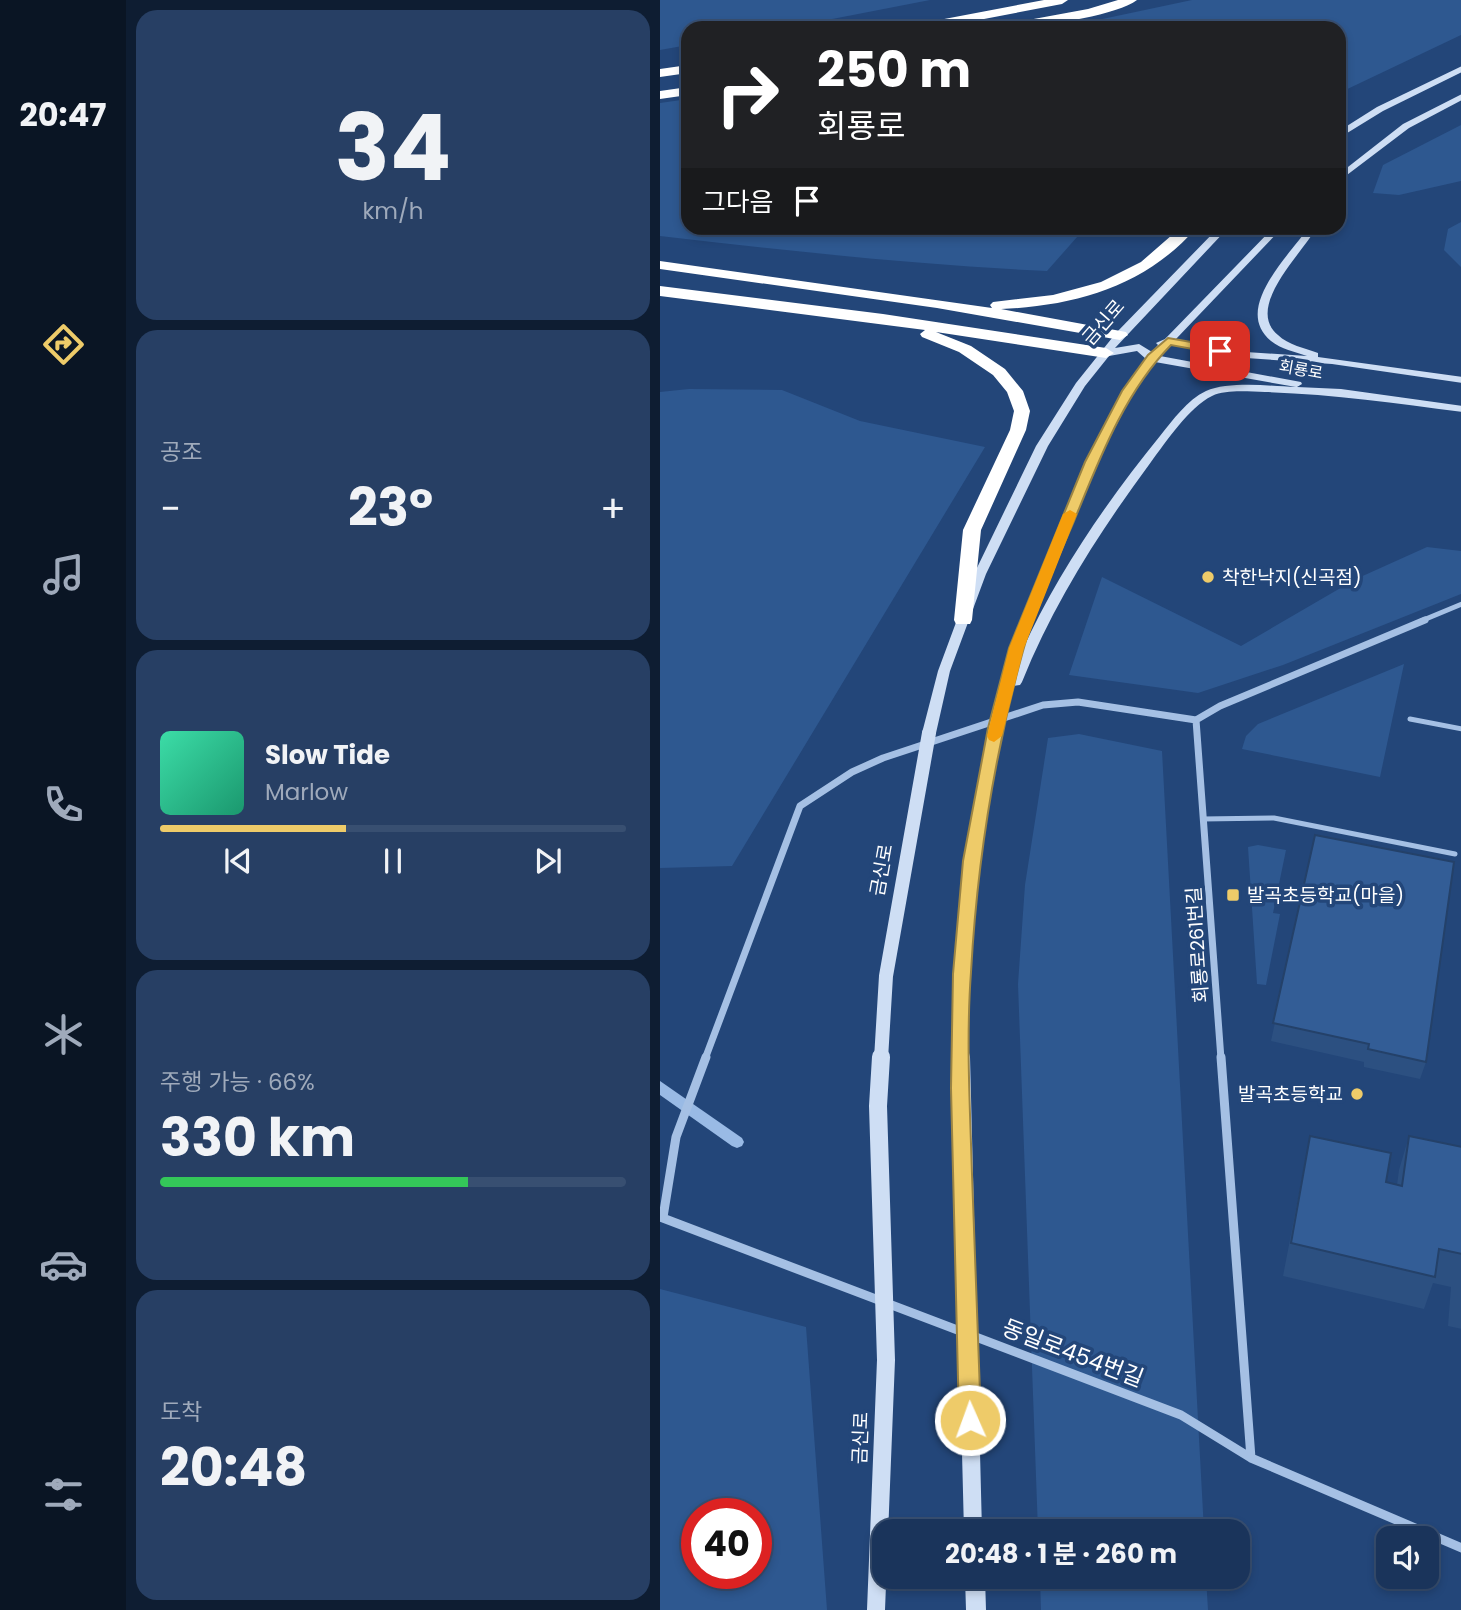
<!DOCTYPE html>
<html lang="ko">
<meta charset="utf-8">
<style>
body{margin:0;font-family:Poppins,"Noto Sans KR",sans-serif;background:#273f64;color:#f1f3f6;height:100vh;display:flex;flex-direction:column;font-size:26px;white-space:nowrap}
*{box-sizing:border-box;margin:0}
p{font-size:23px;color:#9faabb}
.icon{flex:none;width:38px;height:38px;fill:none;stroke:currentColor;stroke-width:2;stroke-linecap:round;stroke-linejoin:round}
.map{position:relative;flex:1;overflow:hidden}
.panel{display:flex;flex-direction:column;gap:10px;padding:10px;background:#0e1d32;width:534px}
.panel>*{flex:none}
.hud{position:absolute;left:21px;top:21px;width:665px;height:214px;border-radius:21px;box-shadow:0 4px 10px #0003,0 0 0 2px #384f71;background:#202124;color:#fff;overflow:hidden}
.tools{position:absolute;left:716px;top:1526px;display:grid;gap:14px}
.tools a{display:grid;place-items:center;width:63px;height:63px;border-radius:14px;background:#1a345b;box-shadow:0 4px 10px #0003,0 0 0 2px #384f71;font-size:35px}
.speed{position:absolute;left:21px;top:1498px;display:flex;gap:14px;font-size:35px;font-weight:700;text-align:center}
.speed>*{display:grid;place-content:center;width:91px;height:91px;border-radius:50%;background:#1a345b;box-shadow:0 4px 10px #0003,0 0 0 2px #384f71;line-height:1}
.speed .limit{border:10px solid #d22;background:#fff;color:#111}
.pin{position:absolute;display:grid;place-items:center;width:60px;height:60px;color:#fff;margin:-30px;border-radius:14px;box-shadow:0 4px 10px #0006}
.me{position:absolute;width:77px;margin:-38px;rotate:358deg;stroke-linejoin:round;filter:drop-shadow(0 0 5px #0008)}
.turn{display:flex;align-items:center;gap:24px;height:147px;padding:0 21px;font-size:32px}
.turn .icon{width:91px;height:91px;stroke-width:2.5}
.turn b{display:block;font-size:49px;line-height:60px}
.then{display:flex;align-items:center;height:66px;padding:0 21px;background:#0003;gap:14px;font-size:26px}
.big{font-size:52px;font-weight:700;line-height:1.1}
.panel .widget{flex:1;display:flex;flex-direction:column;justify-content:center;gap:10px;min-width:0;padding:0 24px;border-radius:21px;background:#273f64}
.panel .dial{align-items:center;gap:0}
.dial b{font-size:91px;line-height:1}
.song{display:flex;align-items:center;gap:21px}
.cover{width:84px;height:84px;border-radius:10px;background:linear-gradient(135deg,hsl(160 70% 55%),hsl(160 70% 35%))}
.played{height:7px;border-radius:4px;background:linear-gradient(90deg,#eecb69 40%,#384f71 40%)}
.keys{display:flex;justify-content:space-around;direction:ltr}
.heat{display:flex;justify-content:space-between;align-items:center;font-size:38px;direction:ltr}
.charge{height:10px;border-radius:5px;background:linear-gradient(90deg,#34c759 66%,#384f71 0)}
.trip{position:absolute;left:212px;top:1519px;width:378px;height:70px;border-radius:21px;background:#1a345b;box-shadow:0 4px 10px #0003,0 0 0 2px #384f71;font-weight:700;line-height:70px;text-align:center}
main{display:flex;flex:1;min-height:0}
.tab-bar{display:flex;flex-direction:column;width:126px;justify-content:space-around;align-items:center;background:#0a1524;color:#9faabb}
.tab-bar .icon{width:49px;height:49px}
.tab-bar .active{color:#eecb69}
.tab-bar b{font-size:32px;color:#f1f3f6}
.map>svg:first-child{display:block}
.green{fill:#2e5890;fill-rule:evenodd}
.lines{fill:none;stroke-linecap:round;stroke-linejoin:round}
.stream{fill:#99bae5;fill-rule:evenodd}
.lane{stroke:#a5c0e4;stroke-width:5}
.street-far2{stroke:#a5c0e4;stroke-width:5}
.street-far1{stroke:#a5c0e4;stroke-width:7}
.street{stroke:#a5c0e4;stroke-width:9}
.secondary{fill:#cedef4;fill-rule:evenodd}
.highway{fill:#fff;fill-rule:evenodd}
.secondary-bridge-far1{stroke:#cedef4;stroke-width:14}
.secondary-bridge{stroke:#cedef4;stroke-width:18}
.wall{fill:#2c5081}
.building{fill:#335d96;stroke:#244169;stroke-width:2}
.route{fill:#eecb69;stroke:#9b8444;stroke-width:2}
.slow{fill:#f59e0b}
.poi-dot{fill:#eecb69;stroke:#234679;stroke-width:2.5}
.labels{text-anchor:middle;stroke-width:7;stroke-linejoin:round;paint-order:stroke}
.far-street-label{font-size:16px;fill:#fff;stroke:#234679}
.street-label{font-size:19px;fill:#fff;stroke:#234679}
.poi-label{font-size:19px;fill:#fff;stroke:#234679;text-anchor:start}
.near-street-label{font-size:23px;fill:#fff;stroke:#234679}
</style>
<main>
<nav class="tab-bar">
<b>20:47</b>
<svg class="icon active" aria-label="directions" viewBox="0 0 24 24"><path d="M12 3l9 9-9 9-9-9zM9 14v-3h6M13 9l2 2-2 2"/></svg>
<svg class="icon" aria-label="music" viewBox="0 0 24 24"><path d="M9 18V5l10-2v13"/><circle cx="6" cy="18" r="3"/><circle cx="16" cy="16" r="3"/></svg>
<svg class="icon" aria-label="phone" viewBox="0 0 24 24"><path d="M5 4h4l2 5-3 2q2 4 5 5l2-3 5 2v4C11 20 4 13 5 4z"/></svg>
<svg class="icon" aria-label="climate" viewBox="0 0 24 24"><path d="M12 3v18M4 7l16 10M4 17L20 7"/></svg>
<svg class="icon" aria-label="car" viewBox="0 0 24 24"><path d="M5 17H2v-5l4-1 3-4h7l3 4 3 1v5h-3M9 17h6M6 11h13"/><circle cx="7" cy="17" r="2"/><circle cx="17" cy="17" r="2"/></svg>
<svg class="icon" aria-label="filters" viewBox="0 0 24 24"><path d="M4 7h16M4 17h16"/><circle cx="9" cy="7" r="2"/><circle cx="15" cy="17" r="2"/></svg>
</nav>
<section class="panel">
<div class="widget dial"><b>34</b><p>km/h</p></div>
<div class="widget"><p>공조</p>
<div class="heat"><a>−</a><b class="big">23°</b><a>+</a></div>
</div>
<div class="widget">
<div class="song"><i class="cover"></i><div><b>Slow Tide</b><p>Marlow</p></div></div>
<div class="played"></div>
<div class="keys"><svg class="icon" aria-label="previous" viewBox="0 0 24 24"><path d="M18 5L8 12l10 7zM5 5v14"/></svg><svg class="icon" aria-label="pause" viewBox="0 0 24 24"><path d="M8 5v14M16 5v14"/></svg><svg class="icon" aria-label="next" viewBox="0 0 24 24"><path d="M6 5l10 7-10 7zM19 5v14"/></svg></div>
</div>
<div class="widget"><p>주행 가능 · 66%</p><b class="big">330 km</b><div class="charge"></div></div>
<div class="widget"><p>도착</p><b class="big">20:48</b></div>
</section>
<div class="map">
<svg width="802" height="1610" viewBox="0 0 802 1610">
<rect width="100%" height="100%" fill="#234679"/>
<path class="green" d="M0,0H270L126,28H28V45L0,50Z
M532,0H801V35L679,93V28H400Z
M28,99V228H425L387,271C258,265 129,251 0,236V103Z
M801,125V181L739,195L713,193L723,165Z
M801,222V267L784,250L788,229Z
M29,389L122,390L200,421L325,447L72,866L0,868V392Z
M767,547L801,551V594L623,665L538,693L409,675L442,577L581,646L696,579Z
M744,664L720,777L582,749L586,736L598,724Z
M419,734L502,751L544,1531H378L358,984L365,885L388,738Z
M598,845L626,850L613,913L620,914L606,985L597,984L588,847Z
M0,1289L146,1327L167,1610H0ZM37,1514H96V1573H37Z
M380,1577H546L548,1610H381Z"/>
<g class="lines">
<path class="stream" d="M0,1081L82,1138L84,1142L82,1146L77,1148L72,1146L0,1095Z"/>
<path class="lane" d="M750,719L802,729
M543,819L614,818L795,854"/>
<path class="street-far2" d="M761,621L802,604"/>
<path class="street-far1" d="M45,1059L140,806L192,772L223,758L383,705L418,702L536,720
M561,1059L536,720L560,706L765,620"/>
<path class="street" d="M561,1057L591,1458
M0,1217L521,1415L591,1458L802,1548
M3,1217L16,1137L46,1057"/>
<path class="secondary" d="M802,66V72L723,111L679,138V131L717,107Z
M802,94V100L749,128L679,181V174L743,124Z
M558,228H568L455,348L479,344L492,352L498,345L496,343L505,339L613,228H622L516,339L586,352L647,356C635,352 621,349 611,341C572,309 629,256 648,228H656C643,253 584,307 618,335C628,345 645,348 658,353V357L802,377V383L672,364L586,358L511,345L500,356L641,382L642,384L637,387L681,389L802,406V412C736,403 671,394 605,392C590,392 567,389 552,396C529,407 506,442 491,462C440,531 394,602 362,682L360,685L353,686L343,728L336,733L331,731L329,728L350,648L425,462L464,391L486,359L477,351L449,356L425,386L388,446L326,574L290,671L276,733L269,738L264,736L262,733L278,671L314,574L376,446L416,383L456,333ZM495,362L636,387C611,386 569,381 546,391C527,400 513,420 500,436C447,501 397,574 362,651L437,462L474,391Z
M305,1577H325L326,1610H306Z"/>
<path class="highway" d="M384,0H408L402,4L277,28H252L258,24Z
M458,0H477C455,17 370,28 341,28L347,24L428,9Z
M28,65V73L0,77V69Z
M28,87V95L0,99V91Z
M520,228H536C486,286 415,306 341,309L466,332L468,335L460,340L277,308L0,269V261L332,308L330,305L333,302L393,295L441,282L481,262Z
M0,286L223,314L446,348L454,353L446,358L276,332L311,346L345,369L363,391L370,411L366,430L321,530L312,620L310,624H296L294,620L303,530L350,430L354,411L347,392L333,375L299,352L262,337L260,334L265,330L0,296Z"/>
<path class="secondary-bridge-far1" d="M221,1059L226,976L269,733
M301,1059L302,974L312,861L336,728"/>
<path class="secondary-bridge" d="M301,1057L313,1531
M216,1610L226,1360L218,1106L221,1057"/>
</g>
<path class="wall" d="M655,835L766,1062L760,1079L704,1067V1062L611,1041Z
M650,1136L726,1182L737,1185L739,1170L749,1136L802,1147V1329L788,1326L791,1287L773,1283L764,1309L623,1276Z"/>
<path class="building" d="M655,835L794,862L766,1062L708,1049L709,1044L613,1023Z
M650,1136L731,1153L726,1182L742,1186L749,1136L802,1147V1254L779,1249L775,1277L631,1243Z"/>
<path class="route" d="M508,338L560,347L566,351L560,354L511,345C464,393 439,460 414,521C396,563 375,607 363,651C334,756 317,864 311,972C306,1039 310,1107 312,1174C315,1256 318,1338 321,1420L317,1428L310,1431L302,1428L299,1420L291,1088L293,974L303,861L328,728L349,648L425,462L462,391L488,355Z"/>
<path class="slow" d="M410,510L417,514L364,648L342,736L334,742L329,740L327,736L349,648L403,514Z"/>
<g class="poi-dot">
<circle cx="548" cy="577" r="7"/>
<rect x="566" y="888" width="14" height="14" rx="3.5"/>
<circle cx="697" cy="1094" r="7"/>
</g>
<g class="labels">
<g class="far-street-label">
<text transform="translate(641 369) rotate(10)" y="6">회룡로</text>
</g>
<g class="street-label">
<text transform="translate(443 322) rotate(-49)" y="7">금신로</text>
<text transform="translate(221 870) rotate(-80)" y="7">금신로</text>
<text transform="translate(537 945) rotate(-94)" y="7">회룡로261번길</text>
<text transform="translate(200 1438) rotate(-88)" y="7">금신로</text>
</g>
<g class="poi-label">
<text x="562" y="584">착한낙지(신곡점)</text>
<text x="587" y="902">발곡초등학교(마을)</text>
<text x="683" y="1101" text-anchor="end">발곡초등학교</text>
</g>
<g class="near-street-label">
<text transform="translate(413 1353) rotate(21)" y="8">동일로454번길</text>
</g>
</g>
</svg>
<div class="tools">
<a><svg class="icon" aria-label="sound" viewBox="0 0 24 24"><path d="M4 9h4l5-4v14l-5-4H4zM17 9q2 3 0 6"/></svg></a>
</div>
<div class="speed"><div class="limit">40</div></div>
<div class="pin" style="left:560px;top:351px;background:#d93025"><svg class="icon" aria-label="arrive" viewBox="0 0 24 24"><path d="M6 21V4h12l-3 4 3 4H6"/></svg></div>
<svg class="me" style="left:310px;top:1420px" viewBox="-20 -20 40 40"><circle r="17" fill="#eecb69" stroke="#fff" stroke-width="3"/><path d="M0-11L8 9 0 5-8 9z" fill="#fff"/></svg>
<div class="trip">20:48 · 1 분 · 260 m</div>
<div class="hud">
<div class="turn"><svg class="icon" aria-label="right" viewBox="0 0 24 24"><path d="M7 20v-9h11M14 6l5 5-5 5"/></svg><div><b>250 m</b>회룡로</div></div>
<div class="then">그다음<svg class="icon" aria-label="arrive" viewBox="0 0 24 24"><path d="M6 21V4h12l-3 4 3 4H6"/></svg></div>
</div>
</div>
</main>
